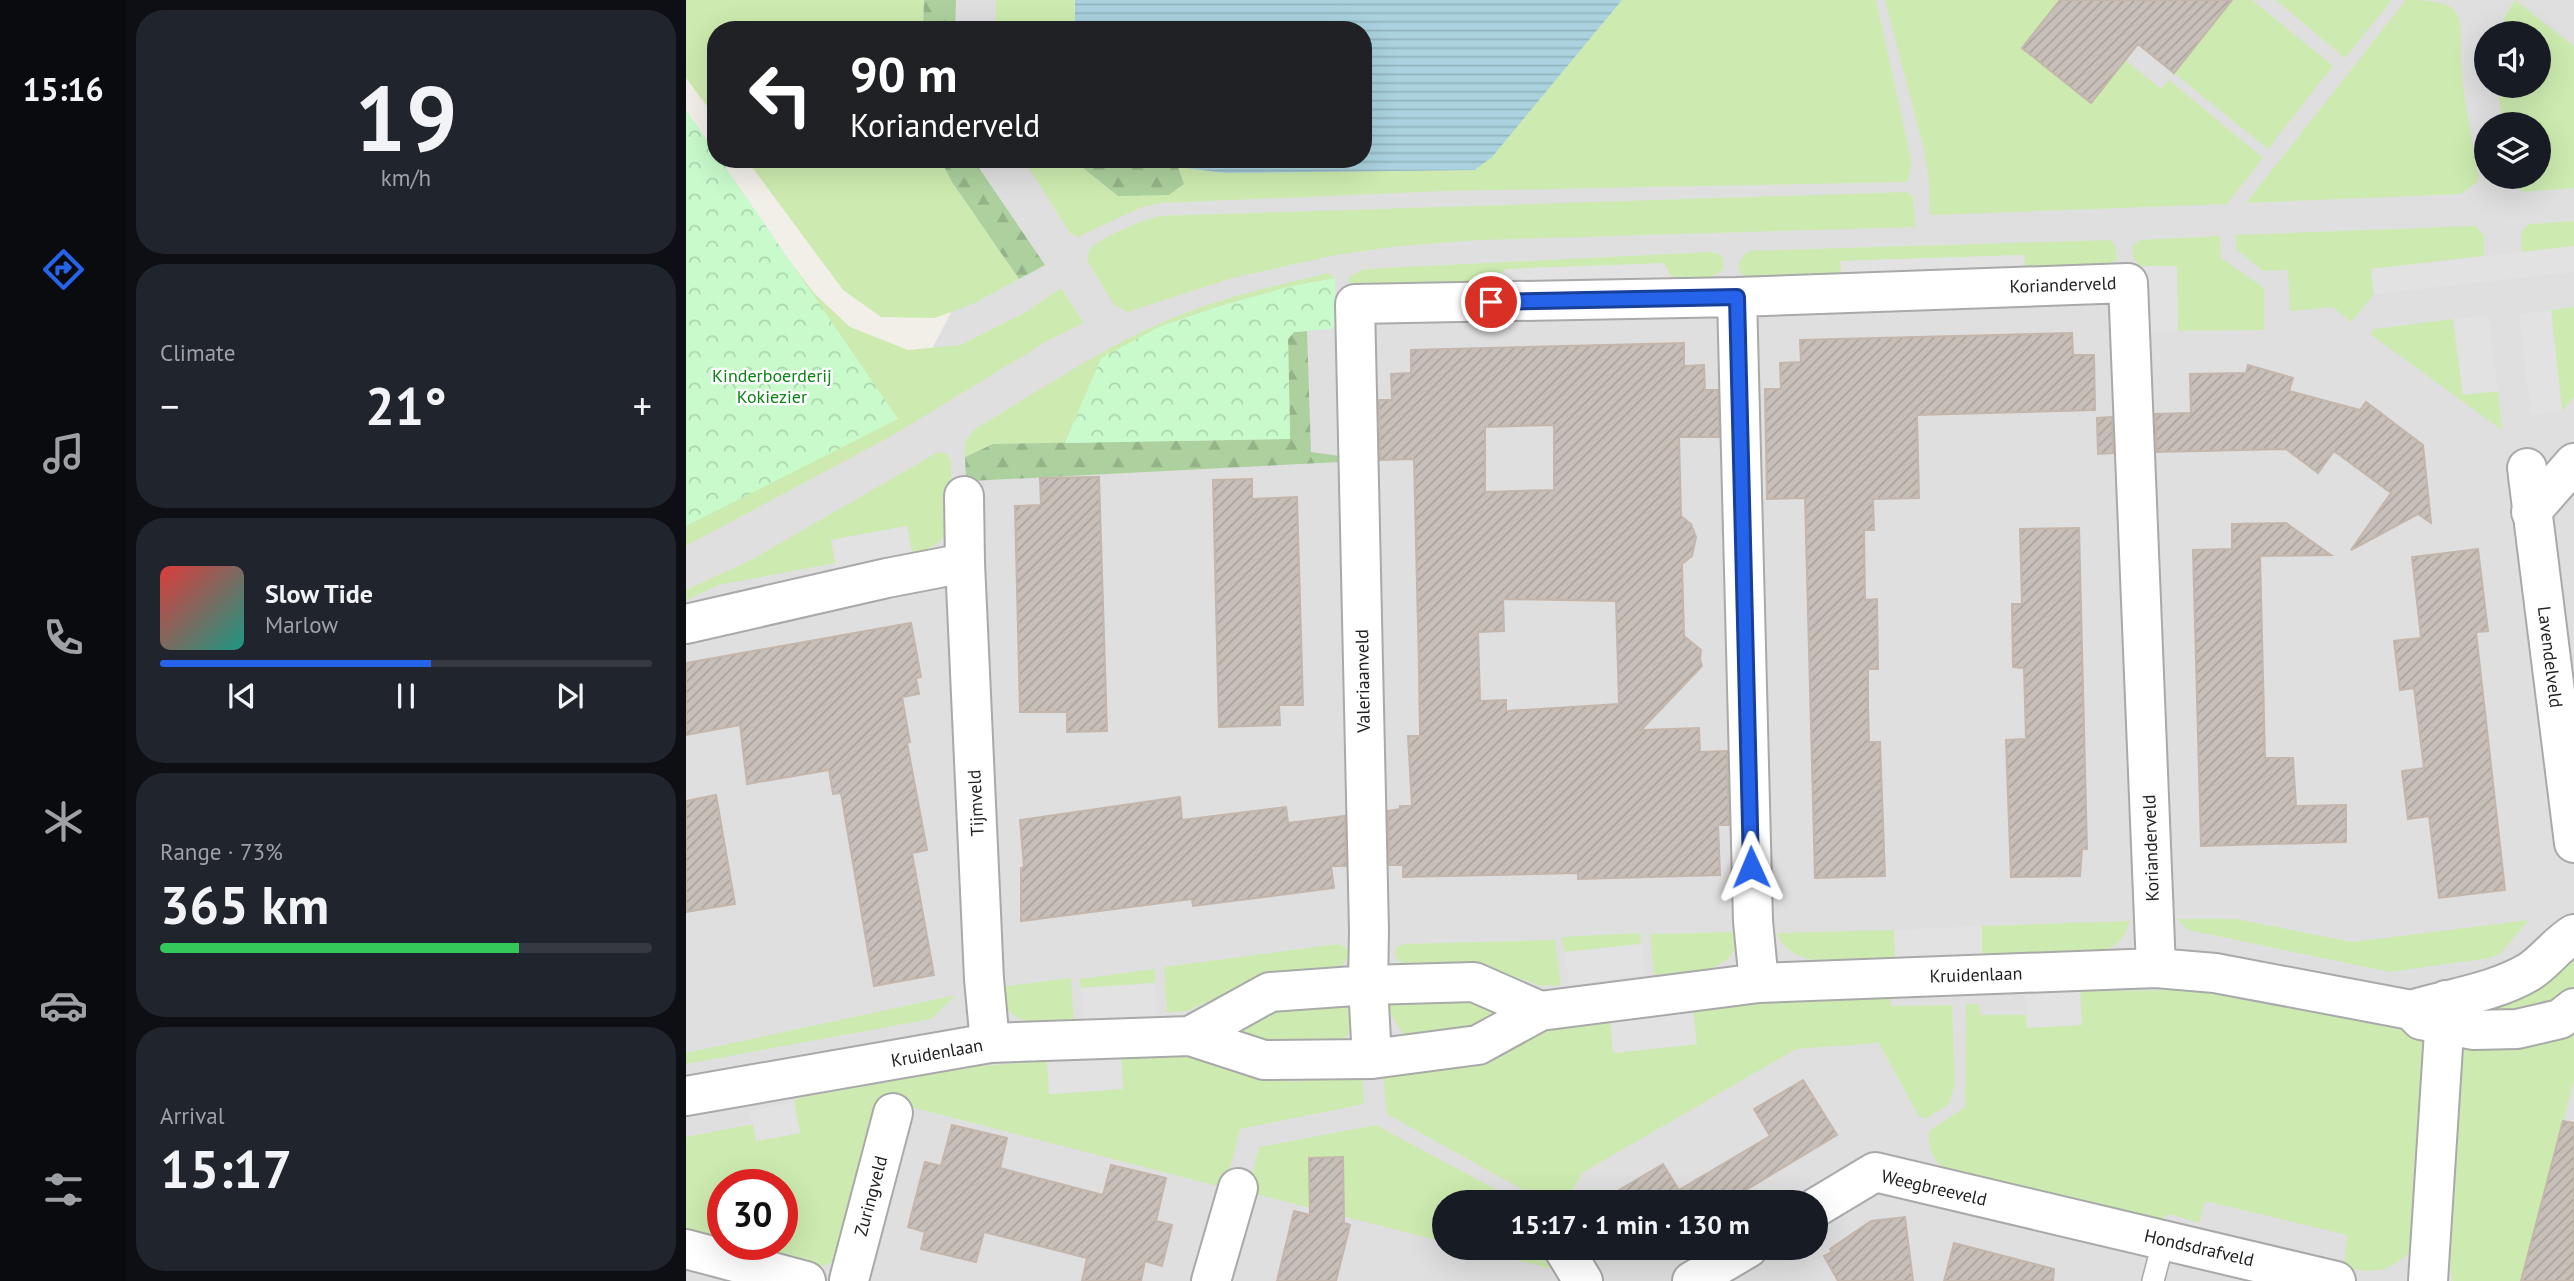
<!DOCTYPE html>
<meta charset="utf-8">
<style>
body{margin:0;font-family:"PT Sans",sans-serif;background:#20242c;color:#f1f3f6;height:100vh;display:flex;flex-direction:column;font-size:26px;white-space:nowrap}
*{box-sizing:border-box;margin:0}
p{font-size:23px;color:#9ea1a6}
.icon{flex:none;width:38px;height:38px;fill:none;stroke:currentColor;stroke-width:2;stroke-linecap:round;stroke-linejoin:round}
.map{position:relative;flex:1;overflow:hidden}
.side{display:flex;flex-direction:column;gap:10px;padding:10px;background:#0d0f14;width:560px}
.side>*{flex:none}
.guide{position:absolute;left:21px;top:21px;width:665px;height:147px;border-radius:28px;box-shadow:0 7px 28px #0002;background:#202124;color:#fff;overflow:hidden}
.tools{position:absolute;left:1788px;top:21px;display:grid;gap:14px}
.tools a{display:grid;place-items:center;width:77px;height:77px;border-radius:50%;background:#171b24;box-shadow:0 7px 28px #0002;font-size:35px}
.speed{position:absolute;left:21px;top:1169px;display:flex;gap:14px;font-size:35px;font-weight:700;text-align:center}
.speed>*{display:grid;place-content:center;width:91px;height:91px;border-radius:50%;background:#171b24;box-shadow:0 7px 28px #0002;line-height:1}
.speed .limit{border:10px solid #d22;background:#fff;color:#111}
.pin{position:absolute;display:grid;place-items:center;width:60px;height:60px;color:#fff;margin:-30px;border:4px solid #fff;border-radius:50%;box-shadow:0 2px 7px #0007}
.me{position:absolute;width:77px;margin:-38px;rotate:359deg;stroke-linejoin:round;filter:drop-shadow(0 0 5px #0008)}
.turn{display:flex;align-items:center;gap:24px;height:147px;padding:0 28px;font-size:32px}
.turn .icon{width:91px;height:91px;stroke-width:2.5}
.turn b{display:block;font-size:49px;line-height:60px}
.big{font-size:52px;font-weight:600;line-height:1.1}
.side .tile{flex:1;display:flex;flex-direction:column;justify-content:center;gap:10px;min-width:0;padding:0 24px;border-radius:28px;background:#20242c}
.side .dial{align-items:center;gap:0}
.dial b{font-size:91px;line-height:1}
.song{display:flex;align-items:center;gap:21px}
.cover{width:84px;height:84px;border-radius:10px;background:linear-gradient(135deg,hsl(0 70% 55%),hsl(170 70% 35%))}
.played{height:7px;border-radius:4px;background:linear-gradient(90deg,#2563eb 55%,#363941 55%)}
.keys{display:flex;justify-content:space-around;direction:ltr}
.heat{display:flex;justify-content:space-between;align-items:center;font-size:38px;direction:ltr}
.charge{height:10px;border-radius:5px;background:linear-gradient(90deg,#34c759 73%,#363941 0)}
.trip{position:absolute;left:746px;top:1190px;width:396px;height:70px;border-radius:35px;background:#171b24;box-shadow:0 7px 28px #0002;font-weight:600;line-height:70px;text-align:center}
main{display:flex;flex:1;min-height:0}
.dock{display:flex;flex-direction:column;width:126px;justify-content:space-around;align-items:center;background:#090b0e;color:#9ea1a6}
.dock .icon{width:49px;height:49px}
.dock .active{color:#2563eb}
.dock b{font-size:32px;color:#f1f3f6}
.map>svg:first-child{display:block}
.residential{fill:#e0dfdf;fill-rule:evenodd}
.grass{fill:#cdebb0;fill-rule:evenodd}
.forest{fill:url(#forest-firs)}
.park{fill:url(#park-crowns)}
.parking{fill:#e2e2e2}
.water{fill:url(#water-rules)}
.building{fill:url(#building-hatch);stroke:#c4b6ab;stroke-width:2;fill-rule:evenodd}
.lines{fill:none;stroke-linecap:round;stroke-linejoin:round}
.lane-casing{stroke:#a9a9a9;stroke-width:24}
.street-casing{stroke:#a9a9a9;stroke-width:42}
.lane{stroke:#fff;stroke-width:21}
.street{stroke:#fff;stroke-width:38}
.route-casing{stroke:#184099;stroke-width:18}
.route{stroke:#2563eb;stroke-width:12}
.labels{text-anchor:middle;stroke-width:5;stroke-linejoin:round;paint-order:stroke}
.street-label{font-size:18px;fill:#222;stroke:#fff}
.park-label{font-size:18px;fill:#0c8416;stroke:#fff}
</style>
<main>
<nav class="dock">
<b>15:16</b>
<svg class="icon active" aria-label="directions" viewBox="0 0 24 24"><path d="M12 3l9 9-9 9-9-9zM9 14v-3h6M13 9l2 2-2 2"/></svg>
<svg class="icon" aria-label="music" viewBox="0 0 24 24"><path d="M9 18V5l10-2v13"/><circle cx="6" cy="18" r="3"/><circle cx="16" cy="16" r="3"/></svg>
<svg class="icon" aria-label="phone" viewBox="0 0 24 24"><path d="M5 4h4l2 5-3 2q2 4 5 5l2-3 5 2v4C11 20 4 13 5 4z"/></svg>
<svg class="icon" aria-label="climate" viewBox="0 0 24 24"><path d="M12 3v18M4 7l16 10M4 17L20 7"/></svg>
<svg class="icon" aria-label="car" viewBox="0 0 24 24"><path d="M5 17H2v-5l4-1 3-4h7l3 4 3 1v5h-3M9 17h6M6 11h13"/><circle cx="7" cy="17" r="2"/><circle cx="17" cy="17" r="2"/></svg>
<svg class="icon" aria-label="filters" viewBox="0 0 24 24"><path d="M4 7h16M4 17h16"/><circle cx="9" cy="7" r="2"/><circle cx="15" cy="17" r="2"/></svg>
</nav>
<section class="side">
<div class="tile dial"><b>19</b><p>km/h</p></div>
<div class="tile"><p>Climate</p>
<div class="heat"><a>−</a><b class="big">21°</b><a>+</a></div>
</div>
<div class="tile">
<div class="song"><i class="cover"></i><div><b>Slow Tide</b><p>Marlow</p></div></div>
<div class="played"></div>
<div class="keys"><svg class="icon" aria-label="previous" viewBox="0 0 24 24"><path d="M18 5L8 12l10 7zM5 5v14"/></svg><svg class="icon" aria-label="pause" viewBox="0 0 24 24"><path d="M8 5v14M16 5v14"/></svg><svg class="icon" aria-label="next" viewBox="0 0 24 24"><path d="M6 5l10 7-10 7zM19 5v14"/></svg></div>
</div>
<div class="tile"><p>Range · 73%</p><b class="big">365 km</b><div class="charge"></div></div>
<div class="tile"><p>Arrival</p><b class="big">15:17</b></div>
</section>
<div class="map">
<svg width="1888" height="1281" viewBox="0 0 1888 1281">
<defs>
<pattern id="forest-firs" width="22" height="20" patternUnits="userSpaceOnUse" patternTransform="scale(1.75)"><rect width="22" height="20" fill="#add19e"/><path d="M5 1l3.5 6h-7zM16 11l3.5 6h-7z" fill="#95b388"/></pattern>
<pattern id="park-crowns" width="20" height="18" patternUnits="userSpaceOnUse" patternTransform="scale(1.75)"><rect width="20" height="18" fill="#c8facc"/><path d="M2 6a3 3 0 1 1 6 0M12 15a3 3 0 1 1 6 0" fill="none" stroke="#acd6af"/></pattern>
<pattern id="water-rules" width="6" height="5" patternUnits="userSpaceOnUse" patternTransform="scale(1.75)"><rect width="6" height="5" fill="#aad3df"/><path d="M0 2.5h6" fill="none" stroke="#92b5bf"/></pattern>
<pattern id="building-hatch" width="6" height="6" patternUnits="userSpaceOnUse" patternTransform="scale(1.75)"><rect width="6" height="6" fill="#c7bfb8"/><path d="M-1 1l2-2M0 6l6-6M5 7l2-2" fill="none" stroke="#aba49e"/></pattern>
</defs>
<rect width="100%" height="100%" fill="#f2efe9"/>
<path class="residential" d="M229,0H1888V1281H0V517L215,408L291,263L254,159H677V30H232ZM1801,33H1853V86H1801ZM1801,124H1853V177H1801ZM37,1185H96V1244H37ZM758,1202H1129V1248H758Z"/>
<path class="grass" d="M0,0H238L237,30H30V118L0,78Z
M310,0H389V30H309Z
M935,0H1190L1226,164L1221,182L759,191L475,203L456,207L392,237L384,233L337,159H386L432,196L498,184L492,167L539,173L789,170Z
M1199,0H1374L1336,48L1405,102L1439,60L1475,89L1483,80L1577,158L1541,204L1244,215L1243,182L1238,150Z
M1546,0H1566L1647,66L1582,149L1488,73Z
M1590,0H1706L1659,58Z
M1720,0C1736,0 1753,0 1766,8C1779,21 1774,37 1775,54C1776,95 1785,135 1793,176L1790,183L1775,194L1560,203Z
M1829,0L1888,46V188L1838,192L1832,188L1826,177H1853V124H1817L1811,86H1853V33H1814L1819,16Z
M0,125L128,293L164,327L222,350L275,345L338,313L375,288L398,323L363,340L209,434L0,546Z
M60,159H254L266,182L333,279L287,304L249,318L195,317L157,290Z
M1221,192L1227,197L1229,227L794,240L713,246L650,255L546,278L442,312L428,305L402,262C401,256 401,251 406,247C419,236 456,220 473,216Z
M1888,221V246L1836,252L1835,231L1844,224Z
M1790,226L1798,236V256L1685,269L1688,294L1665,322L1647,307L1604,311L1602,270L1577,271L1551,250L1549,235Z
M1534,236L1535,258L1578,288V330L1492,331L1491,266H1453L1447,257L1446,247L1454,240Z
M1424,240L1430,247L1431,259L1423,265L1339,269L1338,255L1155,261V274L1061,278C1048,270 1052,259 1063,251Z
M1024,252L1032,253L1037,259V269C1025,281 997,284 983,274L982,268L805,284L667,287L663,283V277L678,269Z
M642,273L649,278L602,287L531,307L473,327L415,359L379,443L307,444L279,457V442L289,429C353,391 415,348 484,319C535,297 588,286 642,273Z
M1888,307V397L1876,411L1865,310Z
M1767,319L1777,395L1812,391L1816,430L1684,334L1688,329Z
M252,452L261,454L265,461C265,501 278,545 226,553L221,526L146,540L149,563L33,585L0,600V590L65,560Z
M1491,919H1550L1666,942L1843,920L1815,953L1804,958L1704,972L1502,930Z
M1444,921C1436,942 1432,947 1410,952L1296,955V926Z
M1208,930L1209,957L1126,960C1110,956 1096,949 1091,933Z
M1053,932C1051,976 1000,972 968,975L964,934Z
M954,933L955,944L879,952L875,937Z
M869,940L875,985L855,986L799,966L720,967L710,957L709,948L718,944Z
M652,944L661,948L663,955L656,966L646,973L565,982L501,1011L481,1012L478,967Z
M1888,949V992L1884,998L1812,1019L1784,1007Z
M469,969V983L395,988L393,979Z
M385,978L388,1021C353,1022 321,1030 311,987Z
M1507,990L1740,1034L1725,1251C1701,1273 1690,1273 1658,1268L1661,1235L1519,1201L1513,1223L1484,1214L1465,1224L1261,1171C1246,1160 1242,1149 1243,1131L1279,1107L1280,1004H1293L1294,1015H1340L1341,1027L1396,1025L1394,991Z
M774,994L820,1010L790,1031L727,1038L717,1034L702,1009L704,999Z
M270,995L245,1019L0,1064V1053Z
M1204,996L1205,1006L1266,1005L1269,1084L1263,1104L1239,1119L1232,1115L1193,1043L1110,1049L896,1173L880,1202H859L701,1114L697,1077L705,1065L864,1025L924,1020L928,1053L1010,1044L1007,1010L1091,1000Z
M663,1000L668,1022L661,1036L649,1042L591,1047L549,1034L590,1005Z
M1888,1028V1079L1837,1281H1766L1762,1253L1765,1039Z
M511,1052L603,1072L604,1082L676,1076L678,1104L554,1129L539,1188L221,1106L219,1113L188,1106L148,1262L127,1269L0,1238V1137L67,1124L70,1141L114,1133L108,1102L112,1098L293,1066L361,1061L364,1094L437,1089L435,1056ZM37,1185H96V1244H37Z
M690,1125L833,1202H758V1242L562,1192L573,1147Z
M781,1248H866L878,1272Z"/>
<path class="forest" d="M238,0H270L269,30H237Z
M254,159H290L293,168L359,265L333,279L266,182Z
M386,159H472L492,167L498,184L483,195L432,196Z
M621,331L625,452L654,456V462L284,481L280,477L279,457L307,444L604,439L602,339L608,332Z"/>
<path class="park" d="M0,110L30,153V159H34L212,419L0,526Z
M649,278L650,324L645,329L608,332L602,339L604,439L379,443L415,358L473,327L531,307L602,287Z"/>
<path class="parking" d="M1888,246V272L1688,294L1685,269Z
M1338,255L1339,269L1155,274L1154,261Z
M978,263L983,274L990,279L805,284L819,269Z
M1458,266H1491L1492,331L1459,332Z
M1865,310L1876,411L1845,415L1833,314Z
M1802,315L1812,391L1777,395L1767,319Z
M221,526L227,558L151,573L145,540Z
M1296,926V955L1209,957L1208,930Z
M955,944L959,975L883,985L879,952Z
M469,983L471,1015L397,1020L395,988Z
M1394,991L1396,1025L1341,1028L1339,995Z
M1007,1010L1011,1044L927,1053L924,1020Z
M435,1056L437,1089L363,1094L361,1061Z
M108,1102L114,1133L70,1141L64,1111Z"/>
<path class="water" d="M389,0H936L806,157L789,170L539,173L492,167L472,159H677V30H389Z"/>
<path class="building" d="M1374,0H1546L1488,73L1452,44L1405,103L1336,48Z
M1386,333L1387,355H1408L1409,410L1231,415L1233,498L1187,499L1188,530H1178L1179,600L1191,599L1192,669H1182V706L1183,742H1194L1199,876L1129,878L1119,498L1081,499L1079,389H1095L1094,363L1115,362L1114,340Z
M998,343V366L1018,365L1019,390H1032L1033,437H993L995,516L1005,524L1010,537L1006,556L996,564L998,636L1015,650L1014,659L1016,666L955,730L1013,728L1014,752L1041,751L1043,825H1032L1034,875L892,879V873L717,877V865H703L702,811L714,809V806H726L722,736H734L733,668L728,459L694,460L693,400H706L705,374L725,373V350ZM868,425V490L799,492V427ZM817,599L930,601L933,704L820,711V700L794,701L792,632L818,631Z
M1562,365L1607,378L1603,391L1674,410L1680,402L1737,445L1745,523L1732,514L1665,550L1705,493L1648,451L1632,473L1600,449L1471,452L1469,414L1505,413L1504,374L1560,373Z
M1426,417L1427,453L1412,454L1411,418Z
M413,477L421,731L381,732V712H334L329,506L355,505L354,478Z
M566,479V499L611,497L617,705H593L594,725L533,727L527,480Z
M1600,523L1645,555L1574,556L1579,758H1607L1610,806L1660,805V842L1515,846L1507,550L1546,549V524Z
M1393,528L1401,849H1396L1394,876L1325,877L1320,740L1340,739L1338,668L1327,667L1326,604H1336L1334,529Z
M1792,549L1802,631L1790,632L1819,890L1753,898L1743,816L1722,819L1716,771L1738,768L1728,688L1714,690L1708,641L1735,638L1726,557Z
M225,623L235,677L230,678L233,694L216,697L224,742L221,743L241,850L226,853L248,975L188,986L155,793L147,794L143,770L61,784L54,725L0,735V663Z
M30,795L49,904L0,912V801Z
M494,797L496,820L600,807L602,823L659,816L660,866H645L648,888L507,906L506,899L335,921V868L338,867L334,820Z
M1117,1080L1151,1135L1040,1202H933L928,1193L977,1164L993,1190L1084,1136L1068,1109Z
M1877,1121L1888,1123V1281H1835Z
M266,1125L321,1138L314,1168L417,1195L425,1165L480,1178L470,1221L486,1225L476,1266L459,1261L455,1281H396L401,1258L298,1232L290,1262L235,1249L239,1232L222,1227L239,1162L255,1166Z
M657,1157L658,1223L664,1225L650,1281H591L608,1211L624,1215L623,1158Z
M1219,1217L1227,1281H1152L1138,1256L1146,1252L1144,1249L1185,1221Z
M1268,1243L1368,1269L1367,1281H1258Z"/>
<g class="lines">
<defs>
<path id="lane" d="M1467,1281L1478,1239"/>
<path id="street" d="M1051,297L1067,921L1073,983
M1841,468L1888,843
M278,496L279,563
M1845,512L1888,463
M0,624L201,578L279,563L298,979L304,1043
M1888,934C1871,944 1859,962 1843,972C1807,993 1764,998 1725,1010L1735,1020L1788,1030L1831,1029L1874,1019L1888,1008
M504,1036L584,992L682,985L788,982L854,1011
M686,1059L682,985L683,931L669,304L1051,297L1442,283L1470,968
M0,1096L304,1043L504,1036L578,1060L686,1059L792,1045L854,1011L1073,983L1470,968L1529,973L1725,1010
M1129,1208L1189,1172L1650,1281
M877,1248L897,1281
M0,1249L120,1281
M163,1280L207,1113
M525,1281L552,1188
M1006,1281L1062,1248
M1742,1281L1760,1000"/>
</defs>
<use href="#lane" class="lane-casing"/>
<use href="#street" class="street-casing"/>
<use href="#lane" class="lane"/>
<use href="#street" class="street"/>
</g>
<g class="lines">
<defs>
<path id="route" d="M805,302L1051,297L1065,867"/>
</defs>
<use href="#route" class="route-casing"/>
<use href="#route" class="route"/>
</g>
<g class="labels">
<g class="street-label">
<text transform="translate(1377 285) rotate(-2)" y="6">Korianderveld</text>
<text transform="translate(1864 657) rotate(83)" y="6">Lavendelveld</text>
<text transform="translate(677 681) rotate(-91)" y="6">Valeriaanveld</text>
<text transform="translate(290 803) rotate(-93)" y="6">Tijmveld</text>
<text transform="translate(1465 848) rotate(-92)" y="6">Korianderveld</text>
<text transform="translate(1290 975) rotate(-2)" y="6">Kruidenlaan</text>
<text transform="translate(251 1053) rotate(-10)" y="6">Kruidenlaan</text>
<text transform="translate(1248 1188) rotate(13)" y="6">Weegbreeveld</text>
<text transform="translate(185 1196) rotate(-75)" y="6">Zuringveld</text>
<text transform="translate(1513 1248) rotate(13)" y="6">Hondsdrafveld</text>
</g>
<g class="park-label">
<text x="86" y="382">Kinderboerderij<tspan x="86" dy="21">Kokiezier</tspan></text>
</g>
</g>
</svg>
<div class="tools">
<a><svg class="icon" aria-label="sound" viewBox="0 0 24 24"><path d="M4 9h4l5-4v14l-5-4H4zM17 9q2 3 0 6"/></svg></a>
<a><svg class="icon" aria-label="layers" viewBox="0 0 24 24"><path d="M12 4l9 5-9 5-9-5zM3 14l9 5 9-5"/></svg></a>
</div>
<div class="speed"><div class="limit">30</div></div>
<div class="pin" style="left:805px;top:302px;background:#d93025"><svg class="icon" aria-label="arrive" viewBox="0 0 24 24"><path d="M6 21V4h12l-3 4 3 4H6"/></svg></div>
<svg class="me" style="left:1065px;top:867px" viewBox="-20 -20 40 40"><path d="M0-17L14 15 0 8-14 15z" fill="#2563eb" stroke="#fff" stroke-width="4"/></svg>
<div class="trip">15:17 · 1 min · 130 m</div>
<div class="guide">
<div class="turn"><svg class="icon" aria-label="left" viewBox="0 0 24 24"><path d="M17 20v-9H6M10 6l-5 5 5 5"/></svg><div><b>90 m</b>Korianderveld</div></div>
</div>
</div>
</main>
